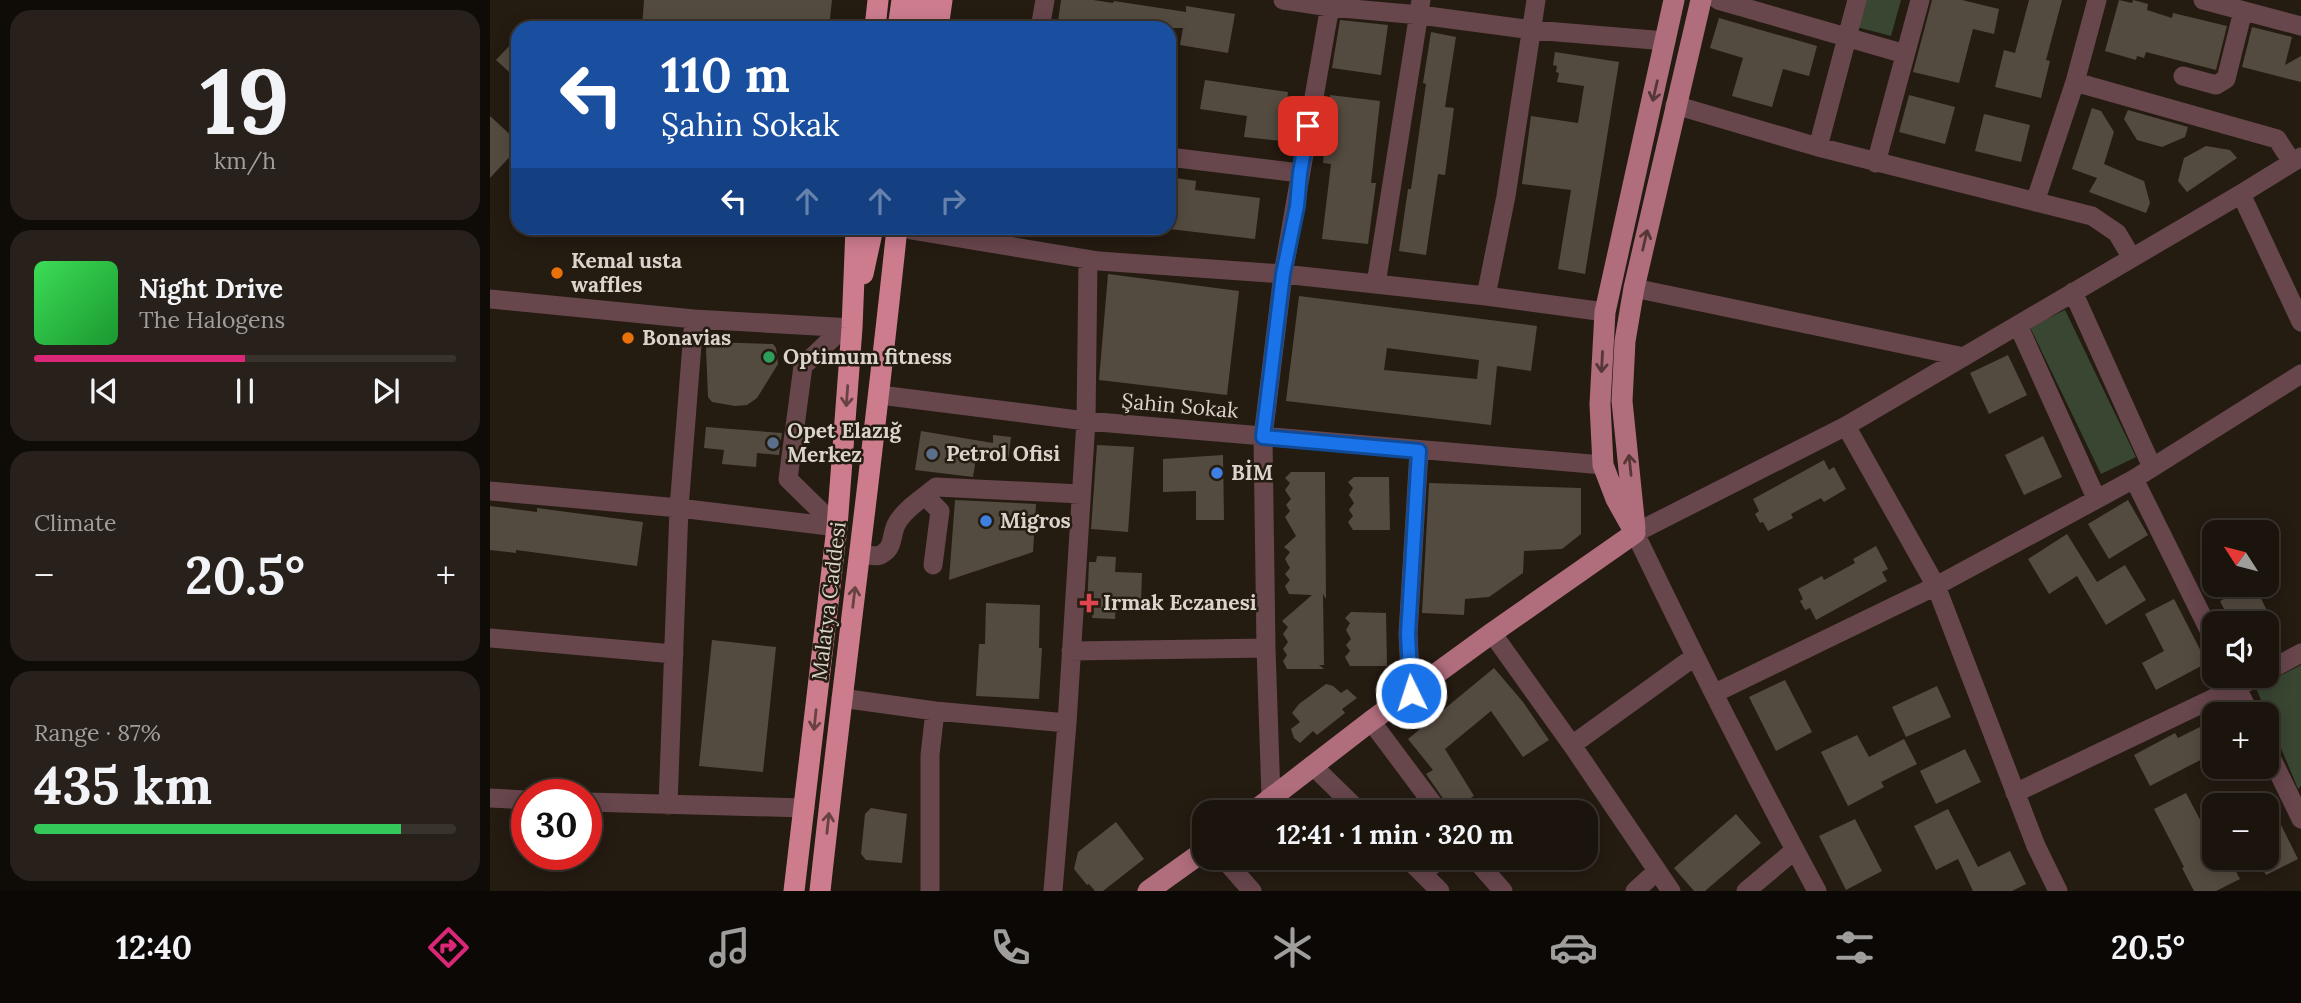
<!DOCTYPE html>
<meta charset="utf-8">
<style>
body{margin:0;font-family:Lora,serif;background:#28211b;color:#f1f3f6;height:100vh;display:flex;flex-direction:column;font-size:26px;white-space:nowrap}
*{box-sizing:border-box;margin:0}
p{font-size:23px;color:#a09e9d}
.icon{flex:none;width:38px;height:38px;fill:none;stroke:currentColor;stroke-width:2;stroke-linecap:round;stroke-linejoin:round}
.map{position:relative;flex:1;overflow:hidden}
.details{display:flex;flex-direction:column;gap:10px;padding:10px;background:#0f0b07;width:490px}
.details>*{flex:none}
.banner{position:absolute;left:21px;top:21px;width:665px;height:214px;border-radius:21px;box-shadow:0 4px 18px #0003,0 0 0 2px #39332e;background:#1a4fa0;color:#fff;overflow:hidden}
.needle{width:46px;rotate:306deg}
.fabs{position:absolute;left:1712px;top:520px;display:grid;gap:14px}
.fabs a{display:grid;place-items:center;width:77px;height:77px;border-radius:14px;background:#1b140d;box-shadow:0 4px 18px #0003,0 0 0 2px #39332e;font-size:35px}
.speed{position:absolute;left:21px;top:779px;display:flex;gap:14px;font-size:35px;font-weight:700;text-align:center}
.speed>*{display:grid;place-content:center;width:91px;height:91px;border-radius:50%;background:#1b140d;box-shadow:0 4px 18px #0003,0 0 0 2px #39332e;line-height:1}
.speed .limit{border:10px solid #d22;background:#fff;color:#111}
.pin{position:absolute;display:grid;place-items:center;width:60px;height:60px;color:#fff;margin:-30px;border-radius:14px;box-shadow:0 4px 10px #0006}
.me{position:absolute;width:77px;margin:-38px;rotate:356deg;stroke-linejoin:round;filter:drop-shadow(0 0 5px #0008)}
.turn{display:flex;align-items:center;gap:24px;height:147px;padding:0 35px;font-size:32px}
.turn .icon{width:91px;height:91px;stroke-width:2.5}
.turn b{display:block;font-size:49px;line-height:60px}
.lanes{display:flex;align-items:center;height:66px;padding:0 35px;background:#0003;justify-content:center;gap:35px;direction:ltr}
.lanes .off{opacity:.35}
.big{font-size:52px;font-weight:800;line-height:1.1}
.details .tile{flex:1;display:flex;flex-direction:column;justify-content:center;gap:10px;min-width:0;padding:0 24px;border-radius:21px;background:#28211b}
.details .dial{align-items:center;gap:0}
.dial b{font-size:91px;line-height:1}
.song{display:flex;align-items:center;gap:21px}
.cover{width:84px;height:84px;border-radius:10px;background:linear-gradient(135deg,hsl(130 70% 55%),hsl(130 70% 35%))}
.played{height:7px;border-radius:4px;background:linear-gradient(90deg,#db2777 50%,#39332e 50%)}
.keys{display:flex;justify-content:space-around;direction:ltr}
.heat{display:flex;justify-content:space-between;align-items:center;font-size:38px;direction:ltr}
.charge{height:10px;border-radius:5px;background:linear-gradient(90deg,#34c759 87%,#39332e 0)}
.trip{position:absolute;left:702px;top:800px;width:406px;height:70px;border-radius:21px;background:#1b140d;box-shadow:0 4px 18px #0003,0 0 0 2px #39332e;font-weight:800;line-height:70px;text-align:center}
.tabs{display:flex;height:112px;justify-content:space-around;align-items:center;background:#0b0805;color:#a09e9d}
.tabs .icon{width:49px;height:49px}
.tabs .active{color:#db2777}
.tabs b{font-size:32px;color:#f1f3f6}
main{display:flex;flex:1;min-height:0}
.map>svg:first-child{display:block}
.green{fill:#394632}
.building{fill:#544b40;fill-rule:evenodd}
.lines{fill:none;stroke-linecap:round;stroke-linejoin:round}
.minor{stroke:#67464c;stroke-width:19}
.major{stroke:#b06d7c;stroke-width:21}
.highway{stroke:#cd7c8e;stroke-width:21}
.oneway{stroke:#553836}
.oneway2{stroke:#684243}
.route-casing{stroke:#114b97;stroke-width:18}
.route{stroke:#1a73e8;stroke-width:12}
.food-dot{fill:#e8710a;stroke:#241b11;stroke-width:2.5}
.leisure-dot{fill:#2e9e5b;stroke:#241b11;stroke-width:2.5}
.service-dot{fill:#5c6f8a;stroke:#241b11;stroke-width:2.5}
.shop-dot{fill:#3f7fe0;stroke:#241b11;stroke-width:2.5}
.health-dot{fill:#e0444e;stroke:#241b11;stroke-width:2.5}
.labels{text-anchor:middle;stroke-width:5;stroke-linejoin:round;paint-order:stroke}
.poi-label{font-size:21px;font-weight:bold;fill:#dad4cd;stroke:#241b11;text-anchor:start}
.street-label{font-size:21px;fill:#dad4cd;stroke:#241b11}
</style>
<main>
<section class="details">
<div class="tile dial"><b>19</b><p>km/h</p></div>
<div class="tile">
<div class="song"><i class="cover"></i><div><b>Night Drive</b><p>The Halogens</p></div></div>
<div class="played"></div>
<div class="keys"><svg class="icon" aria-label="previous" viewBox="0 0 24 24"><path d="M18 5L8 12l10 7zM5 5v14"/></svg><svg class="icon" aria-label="pause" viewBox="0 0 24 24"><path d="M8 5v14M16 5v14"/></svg><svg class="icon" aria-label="next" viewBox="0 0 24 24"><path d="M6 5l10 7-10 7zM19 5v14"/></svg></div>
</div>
<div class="tile"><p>Climate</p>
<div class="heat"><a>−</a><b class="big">20.5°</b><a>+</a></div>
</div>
<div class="tile"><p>Range · 87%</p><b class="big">435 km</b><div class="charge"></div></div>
</section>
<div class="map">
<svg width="1811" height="891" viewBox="0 0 1811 891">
<rect width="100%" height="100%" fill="#241b11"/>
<path class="green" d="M1374,0H1411L1401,36L1367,27Z
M1575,310L1646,457L1611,474L1540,327Z
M1811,665V786L1808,789L1766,688Z"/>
<path class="building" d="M154,0H342L339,28H152Z
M571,0H603L623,3L624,1L696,12V6L745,14L738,53L690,45L693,28H567Z
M1442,0H1472L1509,9L1504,34L1483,29L1469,83L1423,72Z
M1539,0H1572L1556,60L1560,61L1551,98L1505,87L1514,50L1525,53Z
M1629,0L1642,3L1643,0L1658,4L1657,10L1682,18L1683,13L1737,26L1726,70L1656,52L1654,58L1647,56L1646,60L1615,51Z
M1229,18L1327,46L1319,76L1293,69L1282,107L1242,96L1253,58L1220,48Z
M850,20L898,25L891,75L842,68Z
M1762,27L1802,37L1795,65L1811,56V82L1752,67Z
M941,32L966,37L955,107L964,108L955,175L948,174L936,255L909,251L918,189H921L936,84L933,83Z
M28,37V80L6,60Z
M1065,52L1129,62L1095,274L1068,269L1081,190L1032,184L1041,116L1088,123L1094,86L1067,82L1069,73L1066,72L1067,66L1063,65Z
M715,80L798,92L792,141L754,137L757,116L710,109Z
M840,95L890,101L881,183H886L878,244L832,239L841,164L833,163Z
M1419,95L1465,107L1455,144L1409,132Z
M1602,108L1611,111L1624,132L1614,164L1654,181L1660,203L1656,213L1599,192L1607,178L1582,169Z
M1638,110L1698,127L1695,137L1672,147L1647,140L1634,119Z
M1494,114L1540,125L1531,162L1485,151Z
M0,116L28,142V148L0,178Z
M1716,146L1740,150L1747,158L1697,192L1688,181L1694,158Z
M679,177L706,181L705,190L770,198L765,239L679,229Z
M618,274L749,291L737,395L609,380Z
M809,296L1047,326L1041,371L1007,366L1001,425L796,401ZM897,348L989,360L987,379L894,370Z
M220,342L283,344L286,348L288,364L267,398L257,405L245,406L222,402L218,397L216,348Z
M1518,355L1537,395L1499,414L1480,373Z
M216,427L292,433L289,455L267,453L266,467L232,464L234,450L214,448Z
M431,431L503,443V435L521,437L518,462L486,458L483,477L425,470Z
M1553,436L1572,477L1534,495L1515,455Z
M607,445L644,447L638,532L601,529Z
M733,455L734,520H706V491L673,492V459Z
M1334,460L1339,470L1344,467L1356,489L1334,502L1331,498L1301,514L1303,518L1278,531L1273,522L1270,523L1265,514L1269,511L1263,499Z
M801,472H835L836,599L833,594L834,665H829L834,669H797L793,661L797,655L793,649L798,642L793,634L798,627L792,621L822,595L799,594L795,586L800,580L795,574L800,568L795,559L800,552L794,547L806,536L795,517L800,511L796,505L801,499L795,490L800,483L795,478Z
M864,477H899L900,530H863L858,522L863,516L859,510L864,503L859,495L863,488L858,482Z
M939,483L1091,488V534L1072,549L1034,551L1033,573L999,597L975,599L974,615L932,613Z
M465,500L546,504L543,552L459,580Z
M1638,500L1658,535L1619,559L1598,524Z
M0,506L47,512V508L153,522L147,566L26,550V553L0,550Z
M1577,534L1607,582L1635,565L1656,600L1616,625L1587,576L1559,594L1538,559Z
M1386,546L1398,569L1392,572L1397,581L1326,620L1320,608L1315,610L1310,601L1313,599L1308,589L1332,576L1334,580L1365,563L1363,559Z
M607,556L626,557L625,572L652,573L651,602L626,601L625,619L602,618L603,610L597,608L599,562H606Z
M1764,584L1783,623H1741L1730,601Z
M1684,599L1717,663L1666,690L1652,663L1674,651L1655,614Z
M496,603L550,605L549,648H552L549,699L486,696L489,644H495Z
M861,612L896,613L897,666H860L855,657L860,651L856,645L861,639L856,630L860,623L855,618Z
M222,640L286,647L273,772L209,766Z
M1004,668L1033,702L1059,740L1033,757L1001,711L955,749L984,796L961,810L936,774L943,770L918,739Z
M1295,680L1322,732L1286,751L1259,697Z
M836,684L843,686L851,693L857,689L867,698L852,709L855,713L827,735L823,731L810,743L804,738L801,729L810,722L802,713L809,704Z
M1447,686L1461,717L1416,737L1402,707Z
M1724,720V753L1660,786L1644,755L1685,733L1688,738Z
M1367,735L1379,757L1414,739L1427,764L1391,782L1394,787L1358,806L1331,752Z
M1475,749L1491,782L1446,804L1430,771Z
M1696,793L1724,846V858H1739L1750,879L1726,891H1704L1692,868L1694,867L1664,809Z
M381,808L417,814L412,863L376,860L371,854L375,814Z
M1458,809L1488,867L1520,851L1536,884L1522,891H1483L1468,859L1446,870L1424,826Z
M1246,814L1271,843L1215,891H1204L1184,868Z
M1787,817L1808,859L1776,875L1767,858H1776V823Z
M1365,819L1392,871L1356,890L1329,836Z
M626,822L654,859L613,891H605L599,884L597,885L584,869L588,852Z"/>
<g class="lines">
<path class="minor" d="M793,0L840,7L930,15L1043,30L1176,41
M1228,0L1415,54
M1713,0L1811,26
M550,28L555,0
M1693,76L1726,85L1736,79L1753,11
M1585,82L1787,139L1802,162
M1185,105L1328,147L1602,216L1627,233L1642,258
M1328,147L1367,0
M679,157L810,173
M1386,163L1430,0
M1751,194L1811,322
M1545,202L1585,82L1607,0
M421,230L609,261L793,274L996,296L1115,312
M886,284L931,0
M1144,288L1474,357
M1583,292L1662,467
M996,296L1016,196L1046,0
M0,299L204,319L362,328
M1528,325L1606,498
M390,395L596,421L1113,465
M1356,426L1446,586L1546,846L1568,891
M1644,479L1724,640
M0,491L189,508L347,527
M435,496L450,511L443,565
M347,527L298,479L313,366L354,327
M370,553C377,554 386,558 392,554C404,548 401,535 406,525C413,510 433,498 446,487L591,494
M1002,633L1082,745L1181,891
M0,638L184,654
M581,651L776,648
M1776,672L1811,653
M1741,676L1760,714
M921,693L918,634L929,451
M1225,693L1446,586L1644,479L1811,374
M351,698L445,711L577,723
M881,721L949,812
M1082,745L1204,657
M1776,747L1811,819
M822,765L870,812
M1525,793L1770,676
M781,797L776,648L773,437L793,274L841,0
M0,798L37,800
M96,802L315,808
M178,805L189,508L204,319
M733,858L762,891
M917,858L950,891
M984,858L1013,891
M932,872L953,858
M440,891V755L445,711
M563,891L577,723L596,421L598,260
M1145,891L1167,871
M1256,891L1305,850
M1327,891C1263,773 1203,654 1145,533L1356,426L1751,194L1811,157"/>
<path class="major" d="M1145,528L1132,401L1135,341L1144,288L1211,0
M1145,533L1126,499L1113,465L1110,404L1115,312L1184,0
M763,812L881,721L1002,633L1145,533
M658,891L714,851"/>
<path class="highway" d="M385,28L388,0
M408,28L412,0
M428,28L431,0
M448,28L452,0
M373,274L383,228
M304,891L347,527L362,328L366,228
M330,891C354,670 384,449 407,228"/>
</g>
<defs><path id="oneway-shaft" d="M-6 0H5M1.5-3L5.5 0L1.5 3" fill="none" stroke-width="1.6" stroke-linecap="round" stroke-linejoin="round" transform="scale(1.75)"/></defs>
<g class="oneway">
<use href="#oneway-shaft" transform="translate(1165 91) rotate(103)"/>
<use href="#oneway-shaft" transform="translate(1155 240) rotate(-77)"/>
<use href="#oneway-shaft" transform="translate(1112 362) rotate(93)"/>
<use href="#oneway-shaft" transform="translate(1140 465) rotate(-96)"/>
</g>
<g class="oneway2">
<use href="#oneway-shaft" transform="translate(357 396) rotate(94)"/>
<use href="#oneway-shaft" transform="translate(364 597) rotate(-83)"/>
<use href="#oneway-shaft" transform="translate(325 720) rotate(96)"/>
<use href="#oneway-shaft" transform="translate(338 823) rotate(-84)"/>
</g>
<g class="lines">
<defs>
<path id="route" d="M818,126L810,173L807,206L793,274L773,437L929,451L918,634L921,693"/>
</defs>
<use href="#route" class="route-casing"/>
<use href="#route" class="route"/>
</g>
<g class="food-dot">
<circle cx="67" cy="273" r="7"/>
<circle cx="138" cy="338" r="7"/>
</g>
<circle class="leisure-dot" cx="279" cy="357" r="7"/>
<g class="service-dot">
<circle cx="283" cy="443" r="7"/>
<circle cx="442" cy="454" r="7"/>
</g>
<g class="shop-dot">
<circle cx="727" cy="473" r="7"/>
<circle cx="496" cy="521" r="7"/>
</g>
<path class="health-dot" d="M595.5 592.5h7v7h7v7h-7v7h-7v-7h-7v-7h7z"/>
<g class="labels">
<g class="poi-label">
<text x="81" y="268">Kemal usta<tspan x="81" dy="24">waffles</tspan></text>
<text x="152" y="345">Bonavias</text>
<text x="293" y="364">Optimum fitness</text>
<text x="297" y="438">Opet Elazığ<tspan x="297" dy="24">Merkez</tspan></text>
<text x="456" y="461">Petrol Ofisi</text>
<text x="741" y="480">BİM</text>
<text x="510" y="528">Migros</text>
<text x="613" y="610">Irmak Eczanesi</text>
</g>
<g class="street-label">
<text transform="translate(690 406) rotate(5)" y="7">Şahin Sokak</text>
<text transform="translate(339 601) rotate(-83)" y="7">Malatya Caddesi</text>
</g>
</g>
</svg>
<div class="fabs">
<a><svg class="needle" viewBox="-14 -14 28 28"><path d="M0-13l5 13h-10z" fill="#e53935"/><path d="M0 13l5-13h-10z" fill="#a09e9d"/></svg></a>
<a><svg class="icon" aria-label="sound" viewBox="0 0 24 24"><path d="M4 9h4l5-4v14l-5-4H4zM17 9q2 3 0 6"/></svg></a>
<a>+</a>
<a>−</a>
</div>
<div class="speed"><div class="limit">30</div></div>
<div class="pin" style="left:818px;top:126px;background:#d93025"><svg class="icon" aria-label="arrive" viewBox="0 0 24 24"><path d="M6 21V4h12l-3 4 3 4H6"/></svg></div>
<svg class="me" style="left:921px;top:693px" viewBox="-20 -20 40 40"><circle r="17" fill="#1a73e8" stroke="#fff" stroke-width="3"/><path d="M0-11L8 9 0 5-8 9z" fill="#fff"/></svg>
<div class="trip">12:41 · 1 min · 320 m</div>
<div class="banner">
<div class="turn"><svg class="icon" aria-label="left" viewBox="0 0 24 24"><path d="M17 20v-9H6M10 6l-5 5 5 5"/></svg><div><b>110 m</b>Şahin Sokak</div></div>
<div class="lanes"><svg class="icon" aria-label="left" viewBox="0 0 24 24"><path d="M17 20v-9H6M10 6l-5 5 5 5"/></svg><svg class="icon off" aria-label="ahead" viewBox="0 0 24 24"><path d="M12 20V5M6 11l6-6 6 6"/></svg><svg class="icon off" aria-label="ahead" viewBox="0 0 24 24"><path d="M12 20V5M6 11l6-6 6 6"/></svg><svg class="icon off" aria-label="right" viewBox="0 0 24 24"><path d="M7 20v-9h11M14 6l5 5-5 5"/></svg></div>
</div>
</div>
</main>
<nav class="tabs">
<b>12:40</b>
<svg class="icon active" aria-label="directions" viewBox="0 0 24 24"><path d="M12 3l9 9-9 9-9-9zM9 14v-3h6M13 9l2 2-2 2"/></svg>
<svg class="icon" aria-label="music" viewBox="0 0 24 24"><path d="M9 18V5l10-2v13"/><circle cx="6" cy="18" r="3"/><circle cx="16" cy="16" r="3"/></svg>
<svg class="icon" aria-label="phone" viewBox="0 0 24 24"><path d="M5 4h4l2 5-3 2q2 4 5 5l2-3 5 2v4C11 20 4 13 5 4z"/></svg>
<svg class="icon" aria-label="climate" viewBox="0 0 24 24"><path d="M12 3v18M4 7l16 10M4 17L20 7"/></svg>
<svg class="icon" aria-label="car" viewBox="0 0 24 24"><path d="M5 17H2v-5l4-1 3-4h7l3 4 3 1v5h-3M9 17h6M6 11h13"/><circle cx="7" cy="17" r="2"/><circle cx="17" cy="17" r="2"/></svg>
<svg class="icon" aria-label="filters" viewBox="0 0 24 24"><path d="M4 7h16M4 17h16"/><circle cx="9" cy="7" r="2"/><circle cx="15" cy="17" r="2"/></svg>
<b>20.5°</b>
</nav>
